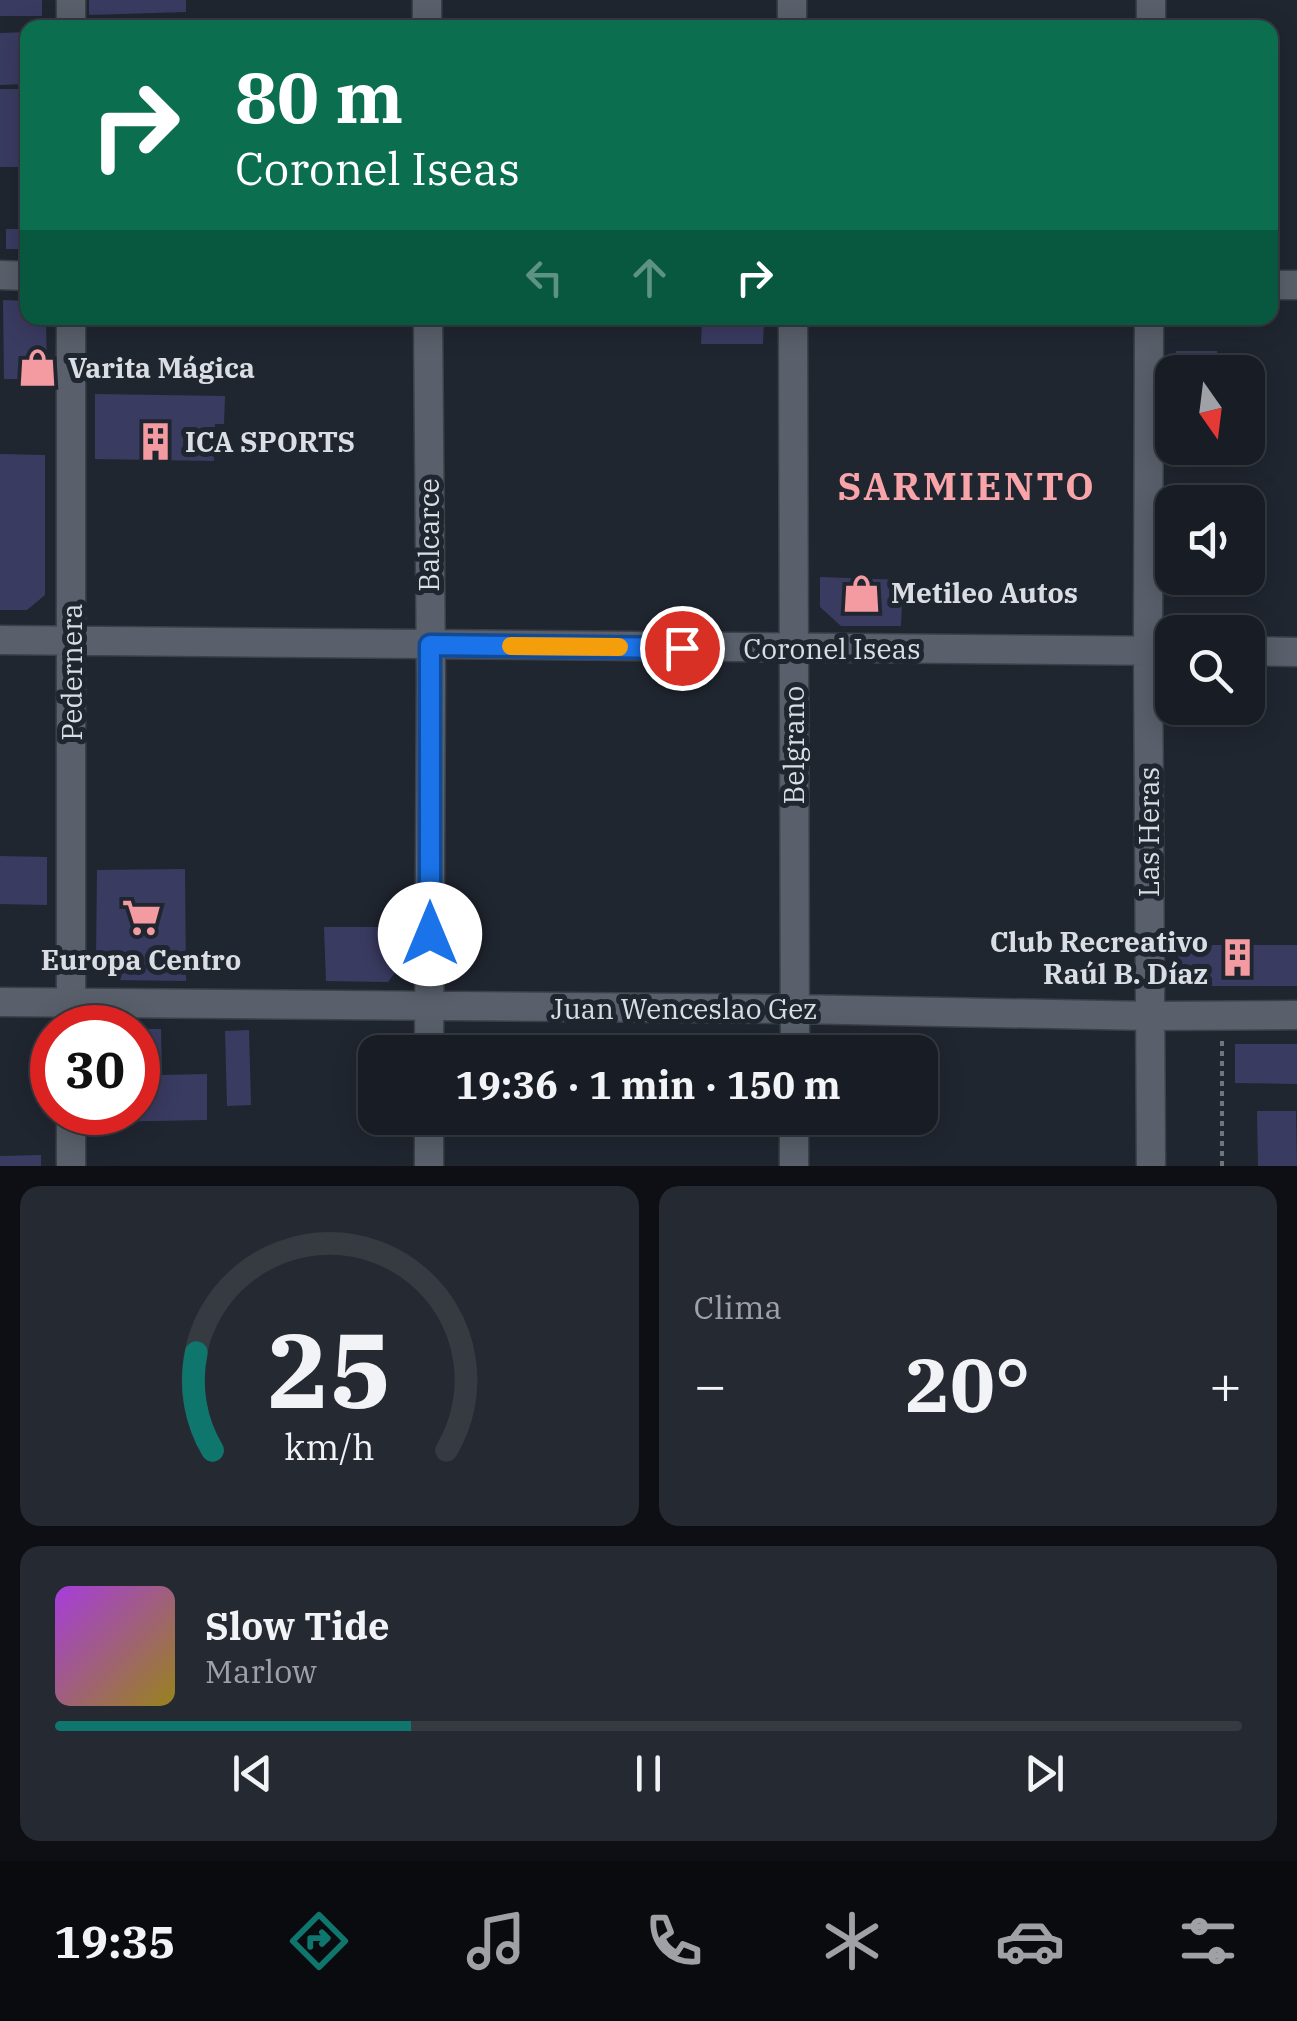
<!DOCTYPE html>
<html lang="es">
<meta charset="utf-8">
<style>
body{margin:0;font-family:"IBM Plex Serif",serif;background:#252931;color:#f1f3f6;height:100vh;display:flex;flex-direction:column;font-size:38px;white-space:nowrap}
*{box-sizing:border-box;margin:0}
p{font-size:32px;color:#9fa1a6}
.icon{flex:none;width:55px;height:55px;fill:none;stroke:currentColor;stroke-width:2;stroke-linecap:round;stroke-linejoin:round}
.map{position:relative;height:1166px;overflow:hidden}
.sheet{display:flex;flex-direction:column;gap:20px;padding:20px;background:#0d0f14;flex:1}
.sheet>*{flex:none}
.guide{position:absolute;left:20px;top:20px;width:1258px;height:305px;border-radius:20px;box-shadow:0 5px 25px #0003,0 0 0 2px #363a41;background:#0b6e4f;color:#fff;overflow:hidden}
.needle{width:65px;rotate:166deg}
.tools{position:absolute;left:1155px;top:355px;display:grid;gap:20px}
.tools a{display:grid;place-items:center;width:110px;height:110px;border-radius:20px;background:#181c24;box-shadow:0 5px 25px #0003,0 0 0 2px #363a41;font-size:50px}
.speed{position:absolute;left:30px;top:1005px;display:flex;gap:20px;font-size:50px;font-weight:700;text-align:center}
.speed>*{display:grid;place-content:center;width:130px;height:130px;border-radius:50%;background:#181c24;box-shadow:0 5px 25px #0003,0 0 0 2px #363a41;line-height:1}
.speed .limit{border:15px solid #d22;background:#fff;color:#111}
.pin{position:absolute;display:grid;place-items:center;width:85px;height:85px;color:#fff;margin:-42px;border:5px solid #fff;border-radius:50%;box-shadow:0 2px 10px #0007}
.me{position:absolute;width:110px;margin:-55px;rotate:0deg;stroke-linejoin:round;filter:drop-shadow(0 0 8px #0008)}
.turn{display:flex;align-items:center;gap:35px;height:210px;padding:0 50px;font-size:45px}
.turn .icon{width:130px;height:130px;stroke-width:2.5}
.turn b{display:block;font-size:70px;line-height:85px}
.lanes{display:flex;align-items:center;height:95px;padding:0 50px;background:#0003;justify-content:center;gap:50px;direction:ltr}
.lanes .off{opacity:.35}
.big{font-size:75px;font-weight:700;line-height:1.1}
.sheet .card{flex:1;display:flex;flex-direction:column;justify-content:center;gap:15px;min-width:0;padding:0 35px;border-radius:20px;background:#252931}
.sheet .dial{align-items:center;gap:0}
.dial svg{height:260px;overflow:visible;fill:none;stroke:#363a41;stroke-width:7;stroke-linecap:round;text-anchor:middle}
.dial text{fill:#f1f3f6;stroke:none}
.song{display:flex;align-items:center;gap:30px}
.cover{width:120px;height:120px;border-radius:15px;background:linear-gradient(135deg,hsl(280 70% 55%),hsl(50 70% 35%))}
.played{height:10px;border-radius:5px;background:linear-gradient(90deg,#0f766e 30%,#363a41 30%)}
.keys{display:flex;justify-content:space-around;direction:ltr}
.heat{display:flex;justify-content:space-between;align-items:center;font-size:55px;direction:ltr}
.sheet .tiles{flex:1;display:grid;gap:20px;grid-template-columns:1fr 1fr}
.card:last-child{grid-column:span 2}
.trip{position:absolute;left:358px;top:1035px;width:580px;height:100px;border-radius:20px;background:#181c24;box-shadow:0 5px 25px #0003,0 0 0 2px #363a41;font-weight:700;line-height:100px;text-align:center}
.dock{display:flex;height:160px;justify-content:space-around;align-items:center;background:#0a0b0e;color:#9fa1a6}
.dock .icon{width:70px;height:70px}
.dock .active{color:#0f766e}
.dock b{font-size:45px;color:#f1f3f6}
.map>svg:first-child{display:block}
.building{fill:#3a3b61}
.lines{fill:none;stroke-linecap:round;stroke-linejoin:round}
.minor-casing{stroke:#3c4149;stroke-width:31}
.path{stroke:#70767e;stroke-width:4;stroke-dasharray:5 5;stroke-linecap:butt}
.minor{stroke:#59606b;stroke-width:28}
.route-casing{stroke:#114b97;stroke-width:25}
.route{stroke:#1a73e8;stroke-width:18}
.slow{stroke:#f59e0b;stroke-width:18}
.labels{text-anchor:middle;stroke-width:10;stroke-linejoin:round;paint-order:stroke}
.poi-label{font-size:28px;font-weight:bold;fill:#dadee4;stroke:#202630;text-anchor:start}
.street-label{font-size:28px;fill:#dadee4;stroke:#202630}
.district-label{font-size:38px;font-weight:bold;letter-spacing:2.5px;fill:#f8a4a9;stroke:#202630}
</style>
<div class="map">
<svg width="1297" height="1166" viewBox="0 0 1297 1166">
<rect width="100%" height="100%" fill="#202630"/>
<path class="building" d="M0,0H42V16H0Z
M89,0H186V12L89,15Z
M28,32V84L0,85V33Z
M0,89H28V167H0Z
M6,229H28V249H6Z
M3,300L28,301V318H46L47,379H4Z
M702,318H762L764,321L763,344H701Z
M1176,351H1217V372H1176Z
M95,394L225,396L224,424H215L214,461L95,459Z
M0,454L45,455V595L27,610H0Z
M820,577L903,580L901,626H841L820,607Z
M0,856L47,857V905L0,904Z
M185,869L186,981L111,980L96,964L97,870Z
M324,927H400V966L388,982L326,981Z
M1179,945H1297V986H1190L1178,971Z
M138,1029H161L162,1075L207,1074V1120L99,1122L98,1112H138Z
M249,1030L251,1105L227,1106L225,1031Z
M1235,1044H1297V1084L1235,1083Z
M1257,1111H1296L1297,1166H1258Z
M41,1155V1166H0V1156Z"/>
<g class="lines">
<defs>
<path id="minor" d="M792,0V28
M71,28V0
M427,28V0
M1151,28V0
M0,275L28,276
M1270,285H1297
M71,318V1028
M428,318L431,677L429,1052
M793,318L795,1052
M1149,318L1148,651L1151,1166
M0,640L1172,651
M1248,651L1297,652
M0,1002L795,1009L1150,1016L1297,1015
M71,1112V1166
M429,1166V1118
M794,1166V1118"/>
</defs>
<use href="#minor" class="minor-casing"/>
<path class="path" d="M1222,1166V1041"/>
<use href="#minor" class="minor"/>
</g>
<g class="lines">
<defs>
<path id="route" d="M430,934V645L682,648"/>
</defs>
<use href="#route" class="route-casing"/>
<use href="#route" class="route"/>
<path class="slow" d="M511,646L619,647"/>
</g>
<defs>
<symbol id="shop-bare" viewBox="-9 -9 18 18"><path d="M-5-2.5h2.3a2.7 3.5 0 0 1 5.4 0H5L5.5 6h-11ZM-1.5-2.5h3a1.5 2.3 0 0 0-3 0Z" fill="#f49aa1" stroke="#202630" stroke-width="2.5" paint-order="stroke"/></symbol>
<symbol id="building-bare" viewBox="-9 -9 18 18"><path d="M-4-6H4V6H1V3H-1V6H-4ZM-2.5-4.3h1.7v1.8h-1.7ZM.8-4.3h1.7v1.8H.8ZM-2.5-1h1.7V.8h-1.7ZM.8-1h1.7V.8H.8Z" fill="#f49aa1" stroke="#202630" stroke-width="2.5" paint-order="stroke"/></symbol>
<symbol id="supermarket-bare" viewBox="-9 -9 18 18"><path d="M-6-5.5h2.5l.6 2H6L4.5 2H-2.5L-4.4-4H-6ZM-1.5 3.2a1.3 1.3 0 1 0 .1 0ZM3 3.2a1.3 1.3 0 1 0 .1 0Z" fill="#f49aa1" stroke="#202630" stroke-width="2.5" paint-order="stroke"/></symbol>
</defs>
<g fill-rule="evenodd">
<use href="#shop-bare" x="10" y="340" width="55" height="55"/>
<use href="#building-bare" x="128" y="414" width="55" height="55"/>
<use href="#shop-bare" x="834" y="566" width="55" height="55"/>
<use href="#supermarket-bare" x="114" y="890" width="55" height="55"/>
<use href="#building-bare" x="1210" y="930" width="55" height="55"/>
</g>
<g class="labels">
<g class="poi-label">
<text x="68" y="378">Varita Mágica</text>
<text x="185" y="452">ICA SPORTS</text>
<text x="891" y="603">Metileo Autos</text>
<text x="1208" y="952" text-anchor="end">Club Recreativo<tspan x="1208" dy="32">Raúl B. Díaz</tspan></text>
<text x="141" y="970" text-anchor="middle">Europa Centro</text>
</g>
<g class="street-label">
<text transform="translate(429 535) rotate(-90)" y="10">Balcarce</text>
<text x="832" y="659">Coronel Iseas</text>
<text transform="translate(72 672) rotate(-90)" y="10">Pedernera</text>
<text transform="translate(794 745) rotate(-90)" y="10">Belgrano</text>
<text transform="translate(1149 832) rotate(-90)" y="10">Las Heras</text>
<text x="684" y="1019">Juan Wenceslao Gez</text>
</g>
<g class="district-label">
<text x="967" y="500">SARMIENTO</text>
</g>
</g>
</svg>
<div class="tools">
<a><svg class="needle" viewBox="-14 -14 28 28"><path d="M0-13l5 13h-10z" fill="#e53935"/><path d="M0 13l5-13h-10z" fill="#9fa1a6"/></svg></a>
<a><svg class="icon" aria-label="sound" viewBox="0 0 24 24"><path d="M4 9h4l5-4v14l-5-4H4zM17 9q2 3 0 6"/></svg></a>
<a><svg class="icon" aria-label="search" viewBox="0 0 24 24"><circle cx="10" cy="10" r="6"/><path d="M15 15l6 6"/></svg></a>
</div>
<div class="speed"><div class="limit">30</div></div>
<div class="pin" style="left:682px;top:648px;background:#d93025"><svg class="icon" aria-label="arrive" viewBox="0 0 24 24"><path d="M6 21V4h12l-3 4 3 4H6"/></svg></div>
<svg class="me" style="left:430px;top:934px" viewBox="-20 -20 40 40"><circle r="19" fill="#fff"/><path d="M0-13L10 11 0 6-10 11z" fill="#1a73e8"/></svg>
<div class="trip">19:36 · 1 min · 150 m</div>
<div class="guide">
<div class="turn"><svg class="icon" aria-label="right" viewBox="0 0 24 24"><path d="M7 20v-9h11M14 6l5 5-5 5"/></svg><div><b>80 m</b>Coronel Iseas</div></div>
<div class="lanes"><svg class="icon off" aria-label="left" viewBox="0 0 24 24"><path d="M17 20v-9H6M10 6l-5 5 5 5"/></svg><svg class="icon off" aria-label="ahead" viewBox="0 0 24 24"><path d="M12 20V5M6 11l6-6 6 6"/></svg><svg class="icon" aria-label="right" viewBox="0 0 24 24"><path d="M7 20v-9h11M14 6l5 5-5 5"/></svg></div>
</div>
</div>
<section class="sheet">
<div class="tiles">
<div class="card dial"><svg viewBox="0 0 100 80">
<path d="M14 69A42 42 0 1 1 86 69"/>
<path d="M14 69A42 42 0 0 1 9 39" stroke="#0f766e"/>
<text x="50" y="56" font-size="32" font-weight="700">25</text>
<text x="50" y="72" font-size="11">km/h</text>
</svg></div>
<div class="card"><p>Clima</p>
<div class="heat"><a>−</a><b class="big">20°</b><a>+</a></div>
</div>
<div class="card">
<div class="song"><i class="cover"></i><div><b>Slow Tide</b><p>Marlow</p></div></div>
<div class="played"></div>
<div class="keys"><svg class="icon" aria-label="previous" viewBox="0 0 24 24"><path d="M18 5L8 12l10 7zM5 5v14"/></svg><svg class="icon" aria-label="pause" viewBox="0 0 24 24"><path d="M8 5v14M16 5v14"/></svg><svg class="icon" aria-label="next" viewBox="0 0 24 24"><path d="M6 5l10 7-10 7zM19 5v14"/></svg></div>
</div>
</div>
</section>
<nav class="dock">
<b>19:35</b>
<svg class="icon active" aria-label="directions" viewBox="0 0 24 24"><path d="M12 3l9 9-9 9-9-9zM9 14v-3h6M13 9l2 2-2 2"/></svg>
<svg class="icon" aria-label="music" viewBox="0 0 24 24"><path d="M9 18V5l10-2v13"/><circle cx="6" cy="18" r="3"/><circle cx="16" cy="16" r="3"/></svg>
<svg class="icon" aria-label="phone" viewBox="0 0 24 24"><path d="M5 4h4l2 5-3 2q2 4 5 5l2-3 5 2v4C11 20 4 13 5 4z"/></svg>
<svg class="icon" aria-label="climate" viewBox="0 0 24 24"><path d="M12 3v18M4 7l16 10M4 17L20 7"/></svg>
<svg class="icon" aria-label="car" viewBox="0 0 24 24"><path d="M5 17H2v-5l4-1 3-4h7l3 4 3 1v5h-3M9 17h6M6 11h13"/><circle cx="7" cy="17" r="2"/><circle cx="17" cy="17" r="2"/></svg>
<svg class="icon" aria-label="filters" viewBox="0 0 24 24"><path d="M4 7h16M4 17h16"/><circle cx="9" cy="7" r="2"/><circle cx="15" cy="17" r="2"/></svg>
</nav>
